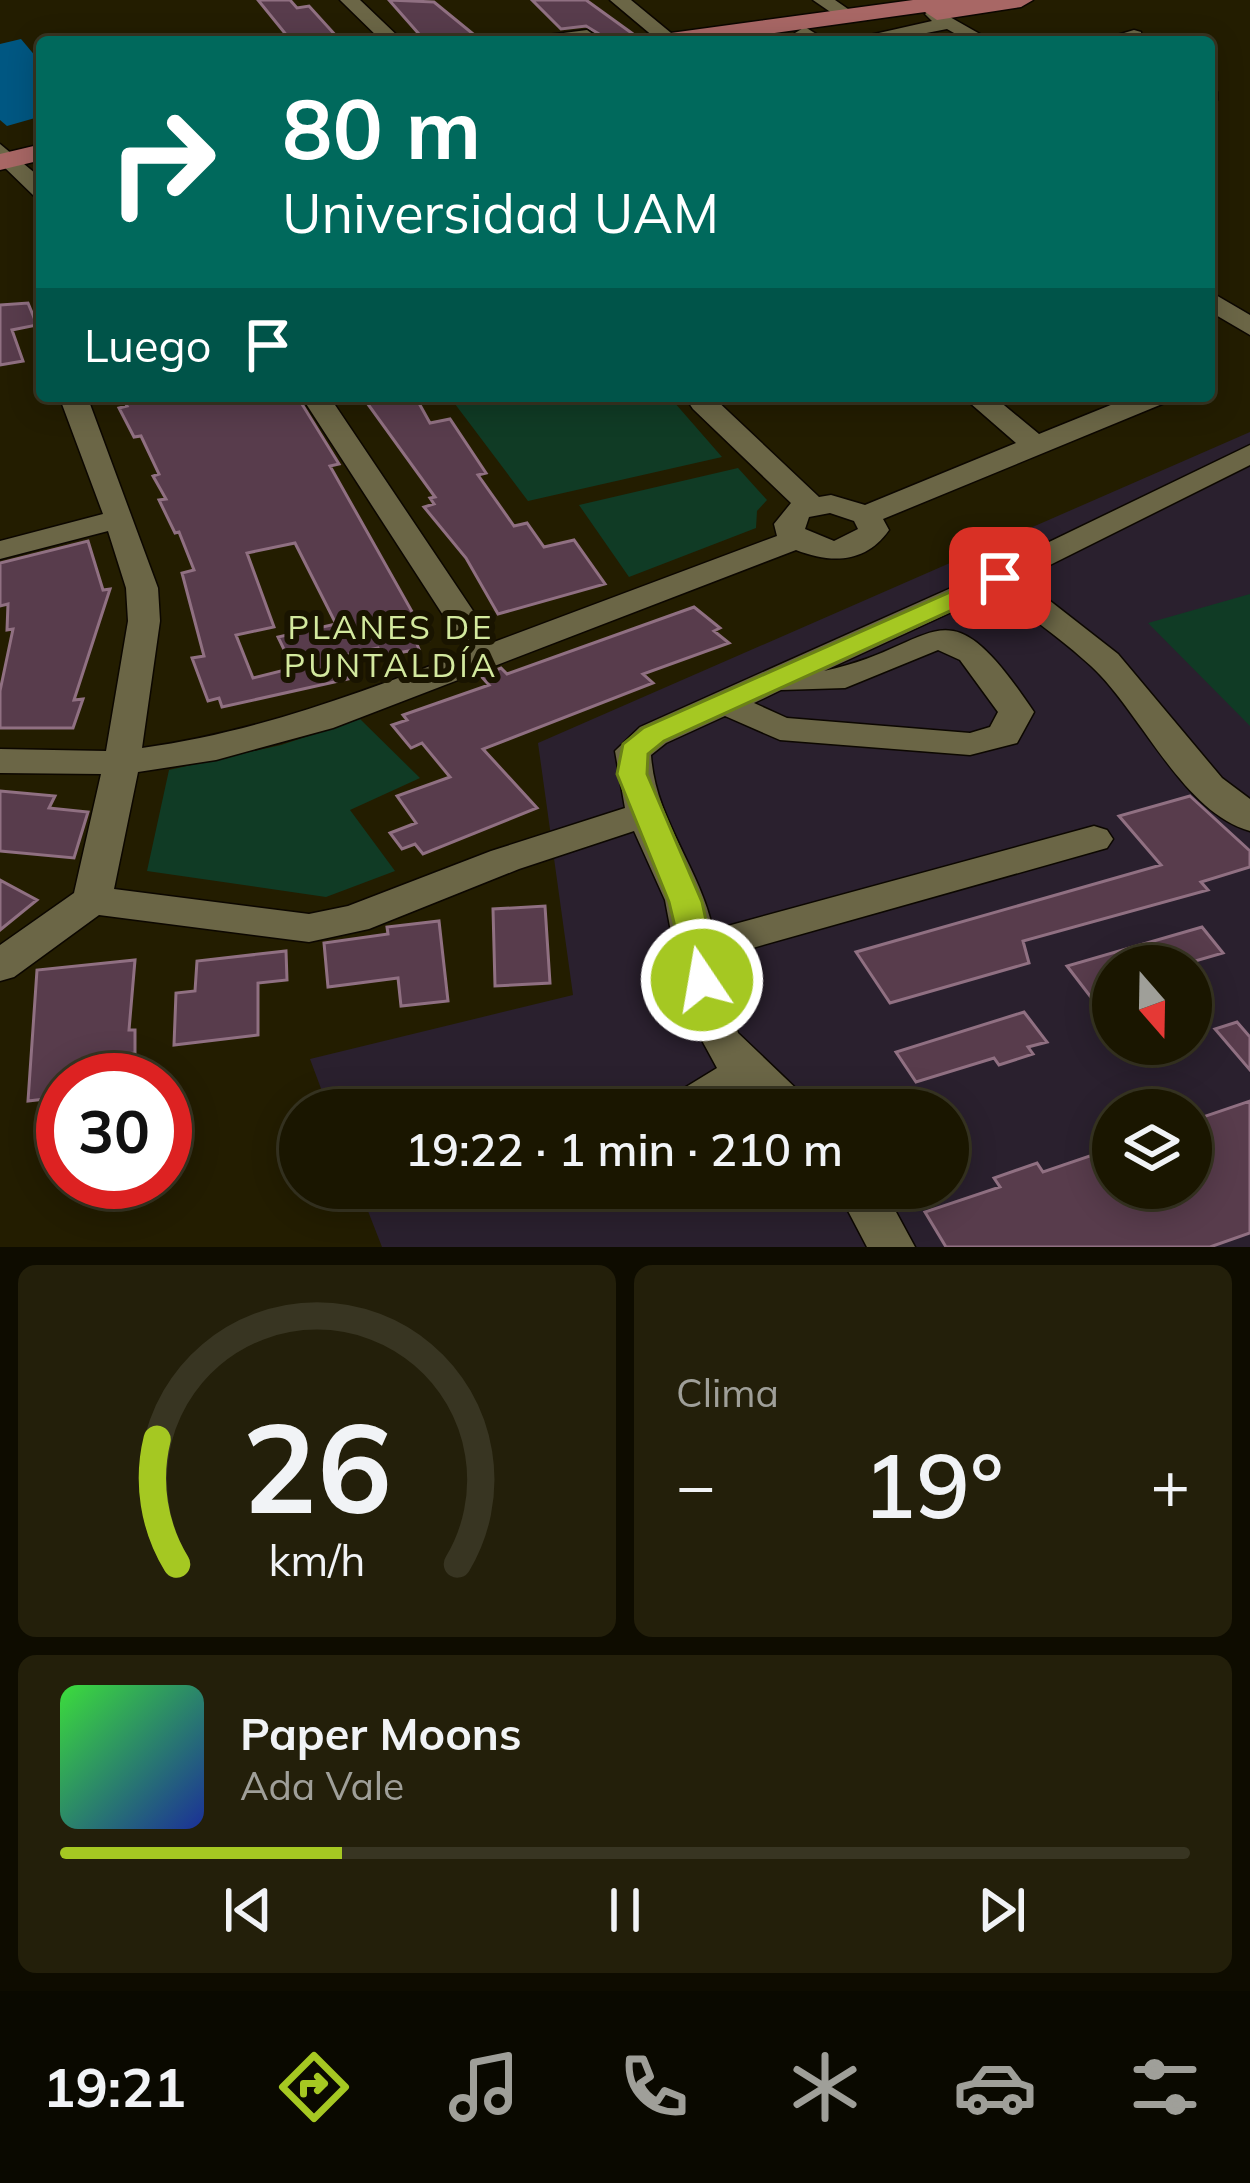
<!DOCTYPE html>
<html lang="es">
<meta charset="utf-8">
<style>
body{margin:0;font-family:Mulish,sans-serif;background:#231f0a;color:#f1f3f6;height:100vh;display:flex;flex-direction:column;font-size:45px;white-space:nowrap}
*{box-sizing:border-box;margin:0}
p{font-size:39px;color:#9f9f99}
.icon{flex:none;width:66px;height:66px;fill:none;stroke:currentColor;stroke-width:2;stroke-linecap:round;stroke-linejoin:round}
.map{position:relative;height:1247px;overflow:hidden}
.side{display:flex;flex-direction:column;gap:18px;padding:18px;background:#0e0c00;flex:1}
.side>*{flex:none}
.hud{position:absolute;left:36px;top:36px;width:1179px;height:366px;border-radius:12px;box-shadow:0 6px 30px #0003,0 0 0 3px #383522;background:#00695c;color:#fff;overflow:hidden}
.needle{width:78px;rotate:160deg}
.fabs{position:absolute;left:1092px;top:945px;display:grid;gap:24px}
.fabs a{display:grid;place-items:center;width:120px;height:120px;border-radius:50%;background:#1a1600;box-shadow:0 6px 30px #0003,0 0 0 3px #383522;font-size:60px}
.speed{position:absolute;left:36px;top:1053px;display:flex;gap:24px;font-size:60px;font-weight:700;text-align:center}
.speed>*{display:grid;place-content:center;width:156px;height:156px;border-radius:50%;background:#1a1600;box-shadow:0 6px 30px #0003,0 0 0 3px #383522;line-height:1}
.speed .limit{border:18px solid #d22;background:#fff;color:#111}
.pin{position:absolute;display:grid;place-items:center;width:102px;height:102px;color:#fff;margin:-51px;border-radius:24px;box-shadow:0 6px 18px #0006}
.me{position:absolute;width:132px;margin:-66px;rotate:348deg;stroke-linejoin:round;filter:drop-shadow(0 0 9px #0008)}
.turn{display:flex;align-items:center;gap:42px;height:252px;padding:0 48px;font-size:54px}
.turn .icon{width:156px;height:156px;stroke-width:2.5}
.turn b{display:block;font-size:84px;line-height:102px}
.then{display:flex;align-items:center;height:114px;padding:0 48px;background:#0003;gap:24px;font-size:45px}
.big{font-size:90px;font-weight:600;line-height:1.1}
.side .widget{flex:1;display:flex;flex-direction:column;justify-content:center;gap:18px;min-width:0;padding:0 42px;border-radius:18px;background:#231f0a}
.side .dial{align-items:center;gap:0}
.dial svg{height:312px;overflow:visible;fill:none;stroke:#383522;stroke-width:7;stroke-linecap:round;text-anchor:middle}
.dial text{fill:#f1f3f6;stroke:none}
.song{display:flex;align-items:center;gap:36px}
.cover{width:144px;height:144px;border-radius:18px;background:linear-gradient(135deg,hsl(120 70% 55%),hsl(230 70% 35%))}
.played{height:12px;border-radius:6px;background:linear-gradient(90deg,#a5c822 25%,#383522 25%)}
.keys{display:flex;justify-content:space-around;direction:ltr}
.heat{display:flex;justify-content:space-between;align-items:center;font-size:66px;direction:ltr}
.side .tiles{flex:1;display:grid;gap:18px;grid-template-columns:1fr 1fr}
.widget:last-child{grid-column:span 2}
.trip{position:absolute;left:279px;top:1089px;width:690px;height:120px;border-radius:60px;background:#1a1600;box-shadow:0 6px 30px #0003,0 0 0 3px #383522;font-weight:600;line-height:120px;text-align:center}
.tab-bar{display:flex;height:192px;justify-content:space-around;align-items:center;background:#0a0900;color:#9f9f99}
.tab-bar .icon{width:84px;height:84px}
.tab-bar .current{color:#a5c822}
.tab-bar b{font-size:54px;color:#f1f3f6}
.map>svg:first-child{display:block}
.education{fill:#2a202e;fill-rule:evenodd}
.green{fill:#103b25}
.water{fill:#005782}
.building{fill:#583c4c;stroke:#907082;stroke-width:3;fill-rule:evenodd}
.lines{fill:none;stroke-linecap:round;stroke-linejoin:round}
.minor-casing{stroke:#0c0700;stroke-width:3}
.major-casing{stroke:#0c0700;stroke-width:3}
.minor{fill:#6b6646;fill-rule:evenodd}
.major{fill:#a86765;fill-rule:evenodd}
.route{fill:#a5c822;stroke:#6b8216;stroke-width:3}
.labels{text-anchor:middle;stroke-width:12;stroke-linejoin:round;paint-order:stroke}
.neighbourhood-label{font-size:33px;letter-spacing:3px;fill:#d3e99e;stroke:#191400}
</style>
<div class="map">
<svg width="1250" height="1247" viewBox="0 0 1250 1247">
<rect width="100%" height="100%" fill="#231d00"/>
<path class="education" d="M1250,432V1247H382L359,1188H948V1110H329L310,1059L573,995L538,743ZM1113,966H1191V1044H1113ZM1113,1110H1191V1188H1113Z"/>
<path class="green" d="M449,396H698L674,402L722,457L528,501Z
M738,468L767,500L757,511L756,528L629,577L579,505Z
M1250,594V726L1148,623Z
M360,719L420,778L350,810L395,871L326,897L147,871L169,770L281,745Z"/>
<path class="water" d="M21,39L42,64V116L7,126L0,120V44Z"/>
<path class="building" d="M258,0H290L297,8L309,6L338,38L292,42Z
M389,0L434,2L483,42H426Z
M532,0H586L633,34L604,37L586,26L561,29Z
M28,303L37,325L12,330L23,361L0,365V305Z
M121,396H297L339,464L330,466L428,640L416,642L419,649L382,656L378,648L336,657L348,679L222,707L219,698L208,701L192,658L204,656L182,573L194,570L179,532L175,533L159,500L166,499L153,476L159,474L141,436L134,437L119,408L127,406ZM295,543L336,624L278,637L293,668L253,678L236,635L274,627L247,553Z
M362,396H415L430,423L450,419L486,473L478,475L514,526L527,523L544,547L574,540L605,584L498,614L466,558L424,507L434,504L430,498L435,497Z
M88,541L103,590L110,589L74,700L83,699L73,728H0V691L13,629L7,630L8,604L0,606V563Z
M694,607L720,628L714,631L729,643L643,674L653,683L483,749L537,808L423,854L415,844L402,849L390,833L416,823L397,796L450,777L422,743L411,748L392,725L407,720L403,715L489,685L481,676L501,668L507,674Z
M0,791L55,796L49,808L88,812L74,858L0,851Z
M1190,796L1250,851V867L1201,882L1208,890L1023,941L1029,963L890,1003L856,952L1161,865L1119,816Z
M0,880L37,900L0,930Z
M545,906L550,983L495,986L493,909Z
M439,921L448,1001L401,1006L398,978L328,987L324,943L388,934L387,927Z
M1202,927L1223,953L1178,966H1113V1026L1067,966Z
M286,951L287,980L258,983V1035L174,1045L176,993L195,991L197,961Z
M135,960L129,1030H135V1053L117,1055L115,1080H63V1097L28,1101L37,970Z
M1024,1012L1047,1042L1028,1047L1033,1054L999,1065L994,1058L916,1082L896,1052Z
M1237,1022L1250,1037V1070L1215,1029Z
M1250,1101V1233L1210,1247H946L925,1212L1000,1187L994,1178L1037,1163L1043,1172L1113,1148V1188H1191V1121Z"/>
<g class="lines">
<defs>
<path id="minor" d="M340,0H360L404,42H383Z
M610,0H631L682,42H660Z
M813,0H835L861,18L845,22Z
M934,8L994,42H970L947,29L880,42H839L932,21L925,14Z
M805,27L829,42H806L795,33Z
M587,30L604,42H530L540,36Z
M1134,30L1141,32V40L1094,42Z
M1209,90L1217,92V100L1209,102Z
M0,144L42,179V198L34,196L0,163Z
M1209,291L1250,315V335L1209,311Z
M59,396H87L158,588L160,621L142,748C257,732 360,693 467,652L301,396H329L494,642L777,536L774,524L791,503L693,409L689,403L693,397H713L819,497L831,495L865,505L1016,443L962,396H993L1039,434L1133,396H1171L1167,402L883,519L889,530C866,563 832,564 796,550L333,728L216,760L138,772L114,889L309,914L348,906L491,851L625,808L615,751L640,727L989,571L1250,445V465L1022,579L1118,654L1222,778L1250,799V831C1182,812 1141,712 1091,666C1062,639 1028,616 997,591L824,671C942,646 942,575 1034,712L1017,743L970,755L780,740L725,716L666,743L651,755C655,819 700,868 713,930L1094,826L1107,830L1113,839L1107,848L717,958L738,1033L806,1098L812,1110H760L743,1095L719,1110H662L668,1098L717,1068L686,1011L665,900L634,831L519,869L369,929L309,942L99,915L14,977L0,981V945L74,893L101,774L0,773V749L106,751L128,621L126,588L108,531L0,559V541L103,514ZM830,513L854,521L858,529L834,541L805,529L809,517ZM938,650L960,660L998,712L990,727L970,733L787,718L754,703L781,690L845,688Z
M462,1188H516L509,1201L484,1210L468,1204Z
M836,1188H883L915,1247H867Z"/>
<path id="major" d="M913,0H1033L1021,7L937,20L925,12L710,42H644L656,35Z
M42,144V160L0,170V154Z"/>
</defs>
<use href="#minor" class="minor-casing"/>
<use href="#major" class="major-casing"/>
<use href="#minor" class="minor"/>
<use href="#major" class="major"/>
</g>
<path class="route" d="M1000,570L1013,578L1009,584L664,741L648,754L647,774L702,902L719,980L714,989L702,993L690,989L669,902L617,774L623,744L643,728Z"/>
<g class="labels">
<g class="neighbourhood-label">
<text x="391" y="639">PLANES DE<tspan x="391" dy="38">PUNTALDÍA</tspan></text>
</g>
</g>
</svg>
<div class="fabs">
<a><svg class="needle" viewBox="-14 -14 28 28"><path d="M0-13l5 13h-10z" fill="#e53935"/><path d="M0 13l5-13h-10z" fill="#9f9f99"/></svg></a>
<a><svg class="icon" aria-label="layers" viewBox="0 0 24 24"><path d="M12 4l9 5-9 5-9-5zM3 14l9 5 9-5"/></svg></a>
</div>
<div class="speed"><div class="limit">30</div></div>
<div class="pin" style="left:1000px;top:578px;background:#d93025"><svg class="icon" aria-label="arrive" viewBox="0 0 24 24"><path d="M6 21V4h12l-3 4 3 4H6"/></svg></div>
<svg class="me" style="left:702px;top:980px" viewBox="-20 -20 40 40"><circle r="17" fill="#a5c822" stroke="#fff" stroke-width="3"/><path d="M0-11L8 9 0 5-8 9z" fill="#fff"/></svg>
<div class="trip">19:22 · 1 min · 210 m</div>
<div class="hud">
<div class="turn"><svg class="icon" aria-label="right" viewBox="0 0 24 24"><path d="M7 20v-9h11M14 6l5 5-5 5"/></svg><div><b>80 m</b>Universidad UAM</div></div>
<div class="then">Luego<svg class="icon" aria-label="arrive" viewBox="0 0 24 24"><path d="M6 21V4h12l-3 4 3 4H6"/></svg></div>
</div>
</div>
<section class="side">
<div class="tiles">
<div class="widget dial"><svg viewBox="0 0 100 80">
<path d="M14 69A42 42 0 1 1 86 69"/>
<path d="M14 69A42 42 0 0 1 9 37" stroke="#a5c822"/>
<text x="50" y="56" font-size="32" font-weight="700">26</text>
<text x="50" y="72" font-size="11">km/h</text>
</svg></div>
<div class="widget"><p>Clima</p>
<div class="heat"><a>−</a><b class="big">19°</b><a>+</a></div>
</div>
<div class="widget">
<div class="song"><i class="cover"></i><div><b>Paper Moons</b><p>Ada Vale</p></div></div>
<div class="played"></div>
<div class="keys"><svg class="icon" aria-label="previous" viewBox="0 0 24 24"><path d="M18 5L8 12l10 7zM5 5v14"/></svg><svg class="icon" aria-label="pause" viewBox="0 0 24 24"><path d="M8 5v14M16 5v14"/></svg><svg class="icon" aria-label="next" viewBox="0 0 24 24"><path d="M6 5l10 7-10 7zM19 5v14"/></svg></div>
</div>
</div>
</section>
<nav class="tab-bar">
<b>19:21</b>
<svg class="icon current" aria-label="directions" viewBox="0 0 24 24"><path d="M12 3l9 9-9 9-9-9zM9 14v-3h6M13 9l2 2-2 2"/></svg>
<svg class="icon" aria-label="music" viewBox="0 0 24 24"><path d="M9 18V5l10-2v13"/><circle cx="6" cy="18" r="3"/><circle cx="16" cy="16" r="3"/></svg>
<svg class="icon" aria-label="phone" viewBox="0 0 24 24"><path d="M5 4h4l2 5-3 2q2 4 5 5l2-3 5 2v4C11 20 4 13 5 4z"/></svg>
<svg class="icon" aria-label="climate" viewBox="0 0 24 24"><path d="M12 3v18M4 7l16 10M4 17L20 7"/></svg>
<svg class="icon" aria-label="car" viewBox="0 0 24 24"><path d="M5 17H2v-5l4-1 3-4h7l3 4 3 1v5h-3M9 17h6M6 11h13"/><circle cx="7" cy="17" r="2"/><circle cx="17" cy="17" r="2"/></svg>
<svg class="icon" aria-label="filters" viewBox="0 0 24 24"><path d="M4 7h16M4 17h16"/><circle cx="9" cy="7" r="2"/><circle cx="15" cy="17" r="2"/></svg>
</nav>
